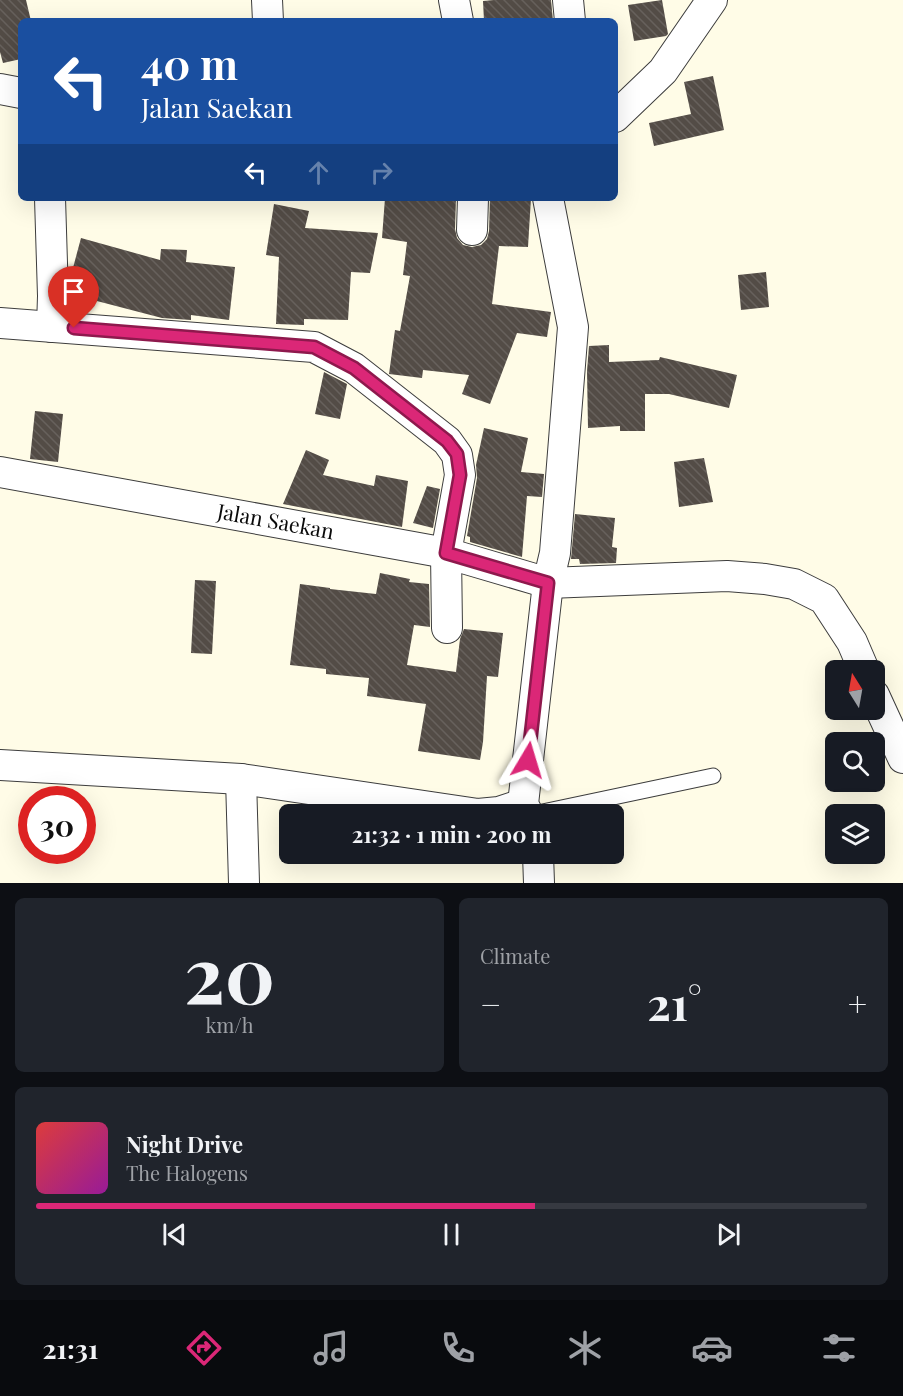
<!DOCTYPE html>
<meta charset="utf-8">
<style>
body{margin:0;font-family:"Playfair Display",serif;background:#20242c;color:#f1f3f6;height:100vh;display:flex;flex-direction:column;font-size:22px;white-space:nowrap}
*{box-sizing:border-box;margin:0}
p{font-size:20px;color:#9ea1a6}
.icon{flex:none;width:33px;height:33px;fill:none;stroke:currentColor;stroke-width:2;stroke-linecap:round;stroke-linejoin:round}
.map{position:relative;height:883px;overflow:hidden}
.sheet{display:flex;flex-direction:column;gap:15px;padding:15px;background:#0d0f14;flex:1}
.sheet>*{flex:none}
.top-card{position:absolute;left:18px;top:18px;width:600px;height:183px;border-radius:9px;box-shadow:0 6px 24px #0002;background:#1a4fa0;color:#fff;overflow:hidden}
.needle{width:39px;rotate:349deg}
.fabs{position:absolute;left:825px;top:660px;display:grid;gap:12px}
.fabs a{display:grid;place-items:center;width:60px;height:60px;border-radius:9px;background:#171b24;box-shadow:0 6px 24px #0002;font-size:30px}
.speed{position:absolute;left:18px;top:786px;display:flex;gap:12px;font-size:30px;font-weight:700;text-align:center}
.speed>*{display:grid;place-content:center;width:78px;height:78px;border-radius:50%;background:#171b24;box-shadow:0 6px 24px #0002;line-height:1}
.speed .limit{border:9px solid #d22;background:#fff;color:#111}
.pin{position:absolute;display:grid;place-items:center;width:51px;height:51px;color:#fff;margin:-62px -26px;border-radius:50% 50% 50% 0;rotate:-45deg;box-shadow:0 0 6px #0007}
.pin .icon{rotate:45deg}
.me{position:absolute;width:66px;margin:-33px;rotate:7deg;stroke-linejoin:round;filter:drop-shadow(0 0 4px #0008)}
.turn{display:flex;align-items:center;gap:21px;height:126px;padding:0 24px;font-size:27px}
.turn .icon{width:78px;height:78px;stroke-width:2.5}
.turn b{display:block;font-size:42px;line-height:51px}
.lanes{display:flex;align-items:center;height:57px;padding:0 24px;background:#0003;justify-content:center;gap:30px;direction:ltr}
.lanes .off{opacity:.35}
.big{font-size:45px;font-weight:700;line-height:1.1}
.sheet .tile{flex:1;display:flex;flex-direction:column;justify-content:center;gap:9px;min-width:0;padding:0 21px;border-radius:9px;background:#20242c}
.sheet .dial{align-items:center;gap:0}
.dial b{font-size:78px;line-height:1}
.song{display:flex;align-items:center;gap:18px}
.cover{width:72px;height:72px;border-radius:9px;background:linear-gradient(135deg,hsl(0 70% 55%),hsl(300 70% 35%))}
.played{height:6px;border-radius:3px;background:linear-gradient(90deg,#db2777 60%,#363941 60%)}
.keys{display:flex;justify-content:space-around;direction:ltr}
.heat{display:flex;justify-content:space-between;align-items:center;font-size:33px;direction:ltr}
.sheet .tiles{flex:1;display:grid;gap:15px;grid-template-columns:1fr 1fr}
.tile:last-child{grid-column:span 2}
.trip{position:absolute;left:279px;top:804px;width:345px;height:60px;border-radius:9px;background:#171b24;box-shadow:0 6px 24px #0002;font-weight:700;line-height:60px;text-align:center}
.menu{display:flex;height:96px;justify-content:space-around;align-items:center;background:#090b0e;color:#9ea1a6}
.menu .icon{width:42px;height:42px}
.menu .on{color:#db2777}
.menu b{font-size:27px;color:#f1f3f6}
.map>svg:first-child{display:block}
.building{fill:url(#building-back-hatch)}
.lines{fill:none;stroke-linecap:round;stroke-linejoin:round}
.lane-casing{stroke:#3d3d3d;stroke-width:17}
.street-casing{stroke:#3d3d3d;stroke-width:32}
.lane{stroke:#fff;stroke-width:15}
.street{stroke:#fff;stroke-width:30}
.route-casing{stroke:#8e194d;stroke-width:15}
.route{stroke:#db2777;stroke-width:10}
.labels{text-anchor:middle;stroke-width:6;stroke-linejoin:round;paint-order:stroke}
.street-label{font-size:21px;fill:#0a0a0a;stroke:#fff}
</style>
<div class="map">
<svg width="903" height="883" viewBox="0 0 903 883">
<defs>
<pattern id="building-back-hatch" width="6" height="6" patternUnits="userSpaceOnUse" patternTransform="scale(1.5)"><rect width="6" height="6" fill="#534c46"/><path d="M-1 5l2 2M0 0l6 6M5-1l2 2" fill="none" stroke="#67615c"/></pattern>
</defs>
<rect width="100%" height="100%" fill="#fffce7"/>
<path class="building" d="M0,0H26L31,21H21V59L3,63L0,52Z
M494,0H551L553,21H484L483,1Z
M662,0L668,34L666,36L634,41L628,5Z
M713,76L724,130L654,146L649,123L691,114L684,82Z
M385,198H456L455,229L457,238L463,245L472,247L481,245L487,239L489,231L490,198H531L528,247L499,246L492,304L551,312L547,337L517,333L490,404L462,394L469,375L423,370L422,378L389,374L395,330L400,331L410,276L403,275L407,242L382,238Z
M274,204L309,211L305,228L378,233L370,273L351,272L348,320L304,319V325L276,324L279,257L266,255Z
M81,238L160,260L161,249L187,250L186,262L235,267L229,320L191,315V320L162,318L70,294V279Z
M766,272L769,307L741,310L738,275Z
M609,345V362L659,360L660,357L737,375L729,408L669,394H645V431H620V426L588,428L587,371L589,346Z
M324,372L347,384L340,419L315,414Z
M35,411L63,414L58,462L30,459Z
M484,428L528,438L521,472L544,474L542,497L527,496L522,557L470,542V537L467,536L477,478L476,465Z
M306,450L329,460L323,475L374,486L376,475L408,481L402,527L283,504Z
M704,458L713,502L679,507L674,462Z
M427,486L440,489L433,528L413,523Z
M575,514L615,518L612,547L617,548L616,563L580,564L579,559H571Z
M380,573L410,579L409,582L429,584L430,627L414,625L407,665L456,672L460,639L464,629L503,633L498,677L487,676L483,742L480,760L418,751L426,704L367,696L369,678L326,674V669L290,665L300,584L330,588V589L376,594Z
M195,580L216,581L212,654L191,653Z"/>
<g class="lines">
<defs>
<path id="lane" d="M533,814L713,776"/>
<g id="street">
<path d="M267,0L268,21"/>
<path d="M454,0L458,21"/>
<path d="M568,0L570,21"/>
<path d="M0,89L21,93"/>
<path d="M615,117L663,71L712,0"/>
<path d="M50,198L53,296L52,327"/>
<path d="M472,230L473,198"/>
<path d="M0,323L314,347L354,368L447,441L457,455L460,475L446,553L447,628"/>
<path id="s1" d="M0,472L446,553L548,583L727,576L765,579L794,584L824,599L852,642L864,670"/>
<path d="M874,695L903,758"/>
<path d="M0,765L241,779L478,814L499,812L523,804"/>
<path d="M241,779L244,883"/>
<path d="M528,814L523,804L548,583L555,553L573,327L548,198"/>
<path d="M538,854L539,883"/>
</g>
</defs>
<use href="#lane" class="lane-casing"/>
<use href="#street" class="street-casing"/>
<use href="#lane" class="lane"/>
<use href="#street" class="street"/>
</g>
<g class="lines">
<defs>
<path id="route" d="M74,328L314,347L354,368L447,441L457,454L460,475L446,553L548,583L528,760"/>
</defs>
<use href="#route" class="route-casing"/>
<use href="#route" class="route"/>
</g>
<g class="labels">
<g class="street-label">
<text dy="7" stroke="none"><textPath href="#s1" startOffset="280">Jalan Saekan</textPath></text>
</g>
</g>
</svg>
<div class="fabs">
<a><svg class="needle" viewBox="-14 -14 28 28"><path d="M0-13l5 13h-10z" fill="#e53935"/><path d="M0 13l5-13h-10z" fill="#9ea1a6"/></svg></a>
<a><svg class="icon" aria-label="search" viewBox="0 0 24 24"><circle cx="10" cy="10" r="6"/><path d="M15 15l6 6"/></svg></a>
<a><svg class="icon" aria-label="layers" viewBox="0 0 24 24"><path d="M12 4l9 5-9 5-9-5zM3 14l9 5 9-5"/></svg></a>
</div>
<div class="speed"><div class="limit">30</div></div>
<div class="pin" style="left:74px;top:328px;background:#d93025"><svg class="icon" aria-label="arrive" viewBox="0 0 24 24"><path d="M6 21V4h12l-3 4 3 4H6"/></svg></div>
<svg class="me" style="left:528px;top:760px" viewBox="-20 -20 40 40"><path d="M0-17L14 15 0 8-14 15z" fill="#db2777" stroke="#fff" stroke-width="4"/></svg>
<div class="trip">21:32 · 1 min · 200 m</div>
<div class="top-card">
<div class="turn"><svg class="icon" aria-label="left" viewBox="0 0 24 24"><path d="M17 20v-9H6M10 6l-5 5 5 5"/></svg><div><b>40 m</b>Jalan Saekan</div></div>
<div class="lanes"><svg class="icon" aria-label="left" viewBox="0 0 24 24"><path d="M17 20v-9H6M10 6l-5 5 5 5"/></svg><svg class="icon off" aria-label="ahead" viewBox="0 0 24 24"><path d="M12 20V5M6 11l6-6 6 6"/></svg><svg class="icon off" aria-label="right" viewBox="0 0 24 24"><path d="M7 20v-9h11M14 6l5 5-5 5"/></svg></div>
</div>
</div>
<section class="sheet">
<div class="tiles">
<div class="tile dial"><b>20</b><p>km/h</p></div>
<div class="tile"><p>Climate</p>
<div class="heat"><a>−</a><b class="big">21°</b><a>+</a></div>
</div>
<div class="tile">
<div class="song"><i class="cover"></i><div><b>Night Drive</b><p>The Halogens</p></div></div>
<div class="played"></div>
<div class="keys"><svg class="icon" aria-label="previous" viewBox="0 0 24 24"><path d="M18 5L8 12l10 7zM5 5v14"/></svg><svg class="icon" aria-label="pause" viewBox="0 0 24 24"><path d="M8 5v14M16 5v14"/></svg><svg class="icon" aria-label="next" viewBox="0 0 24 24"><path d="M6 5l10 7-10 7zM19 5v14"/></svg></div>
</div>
</div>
</section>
<nav class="menu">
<b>21:31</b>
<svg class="icon on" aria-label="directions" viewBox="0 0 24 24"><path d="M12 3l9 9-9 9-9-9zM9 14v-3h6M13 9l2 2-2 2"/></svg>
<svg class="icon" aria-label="music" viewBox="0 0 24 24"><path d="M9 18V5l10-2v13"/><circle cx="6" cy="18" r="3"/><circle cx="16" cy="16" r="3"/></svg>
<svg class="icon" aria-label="phone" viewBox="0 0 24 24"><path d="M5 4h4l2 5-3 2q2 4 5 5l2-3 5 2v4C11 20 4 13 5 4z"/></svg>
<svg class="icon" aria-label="climate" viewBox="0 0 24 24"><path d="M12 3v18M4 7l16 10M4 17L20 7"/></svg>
<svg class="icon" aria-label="car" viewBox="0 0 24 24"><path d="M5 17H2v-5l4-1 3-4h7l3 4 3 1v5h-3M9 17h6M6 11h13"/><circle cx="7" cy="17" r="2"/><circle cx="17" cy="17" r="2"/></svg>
<svg class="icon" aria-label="filters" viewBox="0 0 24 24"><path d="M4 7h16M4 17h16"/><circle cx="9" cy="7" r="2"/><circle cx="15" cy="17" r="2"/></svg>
</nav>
